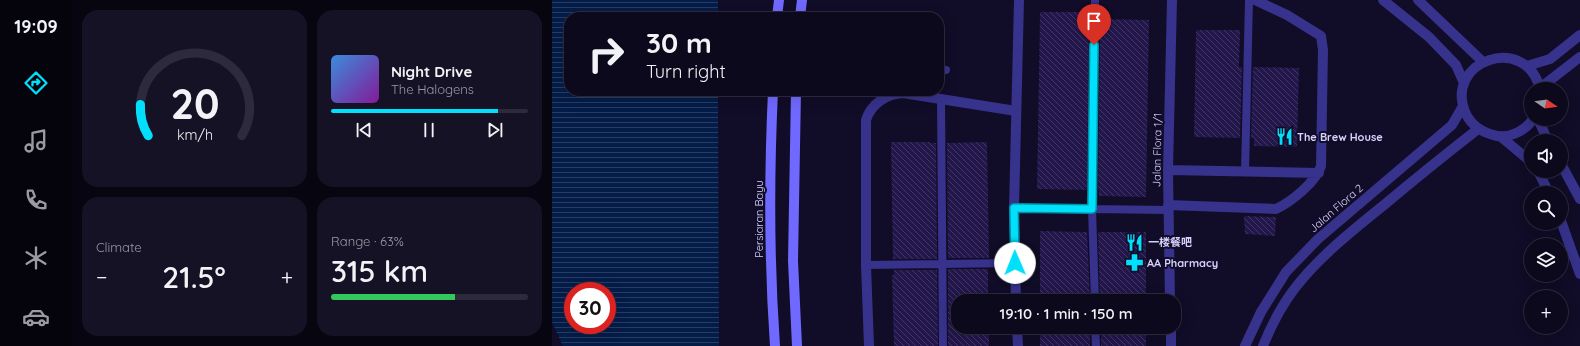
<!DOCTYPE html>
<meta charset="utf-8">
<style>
body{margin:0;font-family:Quicksand,"Noto Sans SC",sans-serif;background:#161226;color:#f1f3f6;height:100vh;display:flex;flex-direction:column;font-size:15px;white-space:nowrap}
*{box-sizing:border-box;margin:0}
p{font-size:13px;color:#9a9aa4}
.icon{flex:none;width:22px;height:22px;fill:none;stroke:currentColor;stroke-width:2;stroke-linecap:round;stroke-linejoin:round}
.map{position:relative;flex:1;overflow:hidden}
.sheet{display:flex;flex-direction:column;gap:10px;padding:10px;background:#070510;width:480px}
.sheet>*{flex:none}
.banner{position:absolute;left:12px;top:12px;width:380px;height:84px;border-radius:16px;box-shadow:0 4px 16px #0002,0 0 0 1px #2d2a3b;background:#0d091d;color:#f1f3f6;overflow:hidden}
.needle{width:26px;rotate:103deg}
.fabs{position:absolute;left:972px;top:82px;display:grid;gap:8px}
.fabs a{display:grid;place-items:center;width:44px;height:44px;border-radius:50%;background:#0d091d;box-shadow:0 4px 16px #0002,0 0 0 1px #2d2a3b;font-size:20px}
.speed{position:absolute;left:12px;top:282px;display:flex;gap:8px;font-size:20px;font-weight:700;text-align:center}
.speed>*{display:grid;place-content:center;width:52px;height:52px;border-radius:50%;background:#0d091d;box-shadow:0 4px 16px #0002,0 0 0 1px #2d2a3b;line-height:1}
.speed .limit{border:6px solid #d22;background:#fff;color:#111}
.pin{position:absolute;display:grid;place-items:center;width:34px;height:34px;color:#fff;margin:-41px -17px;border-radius:50% 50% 50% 0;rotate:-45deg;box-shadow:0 0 4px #0007}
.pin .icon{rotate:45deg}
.me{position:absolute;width:44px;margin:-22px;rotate:359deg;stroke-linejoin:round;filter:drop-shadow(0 0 3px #0008)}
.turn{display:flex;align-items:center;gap:14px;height:84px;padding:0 16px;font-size:18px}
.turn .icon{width:52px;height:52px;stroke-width:2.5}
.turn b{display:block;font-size:28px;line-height:34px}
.big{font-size:30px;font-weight:600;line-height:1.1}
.sheet .widget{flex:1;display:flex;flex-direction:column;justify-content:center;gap:6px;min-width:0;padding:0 14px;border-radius:16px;background:#161226}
.sheet .dial{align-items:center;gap:0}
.dial svg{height:104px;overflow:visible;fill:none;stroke:#2d2a3b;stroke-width:7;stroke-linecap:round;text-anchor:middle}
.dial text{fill:#f1f3f6;stroke:none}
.song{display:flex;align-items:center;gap:12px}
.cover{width:48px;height:48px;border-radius:6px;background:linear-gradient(135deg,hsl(210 70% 55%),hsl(290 70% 35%))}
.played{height:4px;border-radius:2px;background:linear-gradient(90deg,#00e0fd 85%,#2d2a3b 85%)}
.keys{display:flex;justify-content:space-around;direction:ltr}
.heat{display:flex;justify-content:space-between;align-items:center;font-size:22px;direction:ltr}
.charge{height:6px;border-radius:3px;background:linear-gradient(90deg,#34c759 63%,#2d2a3b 0)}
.sheet .tiles{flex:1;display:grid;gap:10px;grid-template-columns:repeat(2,1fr)}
.trip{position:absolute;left:399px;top:294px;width:230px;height:40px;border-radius:16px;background:#0d091d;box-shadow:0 4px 16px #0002,0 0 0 1px #2d2a3b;font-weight:600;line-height:40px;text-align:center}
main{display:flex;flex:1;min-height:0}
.menu{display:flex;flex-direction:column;width:72px;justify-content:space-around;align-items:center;background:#05040c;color:#9a9aa4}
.menu .icon{width:28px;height:28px}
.menu .current{color:#00e0fd}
.menu b{font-size:18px;color:#f1f3f6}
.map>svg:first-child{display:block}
.water{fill:url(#water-rules);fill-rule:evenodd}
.building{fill:url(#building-back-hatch)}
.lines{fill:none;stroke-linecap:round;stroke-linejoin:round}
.service{stroke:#37328b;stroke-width:8}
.minor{stroke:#37328b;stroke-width:10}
.tertiary{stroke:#37328b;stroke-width:10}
.secondary{stroke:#7069ff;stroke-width:10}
.route-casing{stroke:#0092a4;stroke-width:10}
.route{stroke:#00e0fd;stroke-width:7}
.labels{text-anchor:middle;stroke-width:4;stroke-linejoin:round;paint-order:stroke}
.poi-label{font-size:11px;font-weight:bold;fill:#d8d2ff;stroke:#110c27;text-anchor:start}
.street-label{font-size:11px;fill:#d8d2ff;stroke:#110c27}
</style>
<main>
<nav class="menu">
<b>19:09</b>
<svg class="icon current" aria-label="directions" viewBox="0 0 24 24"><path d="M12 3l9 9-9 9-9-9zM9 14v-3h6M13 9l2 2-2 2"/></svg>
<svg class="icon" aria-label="music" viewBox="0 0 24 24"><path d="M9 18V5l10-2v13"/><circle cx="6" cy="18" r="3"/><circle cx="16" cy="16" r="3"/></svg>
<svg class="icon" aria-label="phone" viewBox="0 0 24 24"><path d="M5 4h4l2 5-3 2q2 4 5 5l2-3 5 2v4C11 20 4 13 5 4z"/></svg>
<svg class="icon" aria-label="climate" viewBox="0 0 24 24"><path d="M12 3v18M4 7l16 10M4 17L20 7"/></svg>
<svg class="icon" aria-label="car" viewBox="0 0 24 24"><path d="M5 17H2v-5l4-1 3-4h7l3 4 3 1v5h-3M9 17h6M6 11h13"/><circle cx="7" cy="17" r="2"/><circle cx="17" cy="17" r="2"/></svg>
</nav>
<section class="sheet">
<div class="tiles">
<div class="widget dial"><svg viewBox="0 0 100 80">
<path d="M14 69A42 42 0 1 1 86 69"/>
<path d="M14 69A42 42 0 0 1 8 45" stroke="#00e0fd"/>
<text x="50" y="56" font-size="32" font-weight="700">20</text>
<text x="50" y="72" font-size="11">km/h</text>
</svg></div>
<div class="widget">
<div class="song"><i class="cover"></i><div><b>Night Drive</b><p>The Halogens</p></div></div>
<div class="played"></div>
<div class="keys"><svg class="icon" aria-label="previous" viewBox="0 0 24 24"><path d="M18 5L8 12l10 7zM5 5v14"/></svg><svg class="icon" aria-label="pause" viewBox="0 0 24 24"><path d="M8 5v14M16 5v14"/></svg><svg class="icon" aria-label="next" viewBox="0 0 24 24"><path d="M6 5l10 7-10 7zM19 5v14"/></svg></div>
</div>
<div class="widget"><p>Climate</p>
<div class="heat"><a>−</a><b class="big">21.5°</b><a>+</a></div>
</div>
<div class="widget"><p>Range · 63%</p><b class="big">315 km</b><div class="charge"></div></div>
</div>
</section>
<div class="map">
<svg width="1028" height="346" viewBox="0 0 1028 346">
<defs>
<pattern id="water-rules" width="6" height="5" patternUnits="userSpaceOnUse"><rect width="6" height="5" fill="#041c48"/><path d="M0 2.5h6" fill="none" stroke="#283c63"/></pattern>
<pattern id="building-back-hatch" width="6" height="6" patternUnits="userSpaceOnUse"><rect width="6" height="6" fill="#22164a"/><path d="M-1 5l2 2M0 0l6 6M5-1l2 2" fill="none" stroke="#413765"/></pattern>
</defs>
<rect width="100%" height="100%" fill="#110c27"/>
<path class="water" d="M0,0H166V17H17V91H166L167,346H11L0,322ZM21,291H55V325H21Z"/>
<path class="building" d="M488,12H535V19H537L535,190L485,189Z
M548,19L597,20L594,197L547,196V190H546Z
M644,30H688L687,67H690L688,138L642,137Z
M701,67L747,68L745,147L702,146V138H699Z
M339,142H378V143H384L385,259H341Z
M435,142L437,258H396L395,143Z
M692,216L724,217L723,236L693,234Z
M488,231L535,232L538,301H488Z
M546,232H594V301H548Z
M396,269H436V301H406V327H437V346H396Z
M342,270H385L386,346H342L340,275H342Z
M488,327H538V346H488Z
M549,327H594V346H549Z"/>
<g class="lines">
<path class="service" d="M387,69L394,70
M389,99L391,346
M693,172L697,0
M462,208L616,210
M314,265L463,263
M543,301L540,209L543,0
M543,327L544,346"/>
<path class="minor" d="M616,170L767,173
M616,205L724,209C739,202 764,182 769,166L771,50L769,36L735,15L703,0
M464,301L462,208L467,0
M618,301L616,170L620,0
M465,327L466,346
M619,327V346
M317,346L314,265V120C319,104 334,94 351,93L464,111"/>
<path class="tertiary" d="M831,0L877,37L904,65L912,83
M866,0L931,62
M975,66L998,59L1028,35
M988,88L1028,57
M981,119C974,130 959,138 945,136C931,133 920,126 914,114C890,61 974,32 988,89
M986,119L996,141
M948,136L979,162
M1009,164L1028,199
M986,171L997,193
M1009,221L1028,274
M693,346L709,312L734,272L766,239L900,125L911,106
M711,346C719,326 730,305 743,288C768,256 801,230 832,205C863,179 894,154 926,129"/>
<path class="secondary" d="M225,17L227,0
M248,17L250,0
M221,91C217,176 217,261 223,346
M244,91L241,261L245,346"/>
</g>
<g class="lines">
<defs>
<path id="route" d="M463,263L462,208L540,209L542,45"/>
</defs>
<use href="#route" class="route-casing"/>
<use href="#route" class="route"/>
</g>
<defs>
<symbol id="restaurant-bare" viewBox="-9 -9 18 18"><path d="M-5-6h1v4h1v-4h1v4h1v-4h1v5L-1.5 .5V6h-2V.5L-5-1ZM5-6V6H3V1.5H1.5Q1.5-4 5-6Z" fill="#00e0fd" stroke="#110c27" stroke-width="2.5" paint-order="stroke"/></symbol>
<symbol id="pharmacy-bare" viewBox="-9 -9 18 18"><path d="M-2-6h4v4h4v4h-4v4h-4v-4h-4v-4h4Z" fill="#00e0fd" stroke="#110c27" stroke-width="2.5" paint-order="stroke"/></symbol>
</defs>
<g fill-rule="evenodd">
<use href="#restaurant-bare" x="720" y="124" width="25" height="25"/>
<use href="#restaurant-bare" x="570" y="230" width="25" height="25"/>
<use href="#pharmacy-bare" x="570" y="250" width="25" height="25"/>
</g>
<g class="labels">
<g class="poi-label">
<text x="745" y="141">The Brew House</text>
<text x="596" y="246">一楼餐吧</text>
<text x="595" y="267">AA Pharmacy</text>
</g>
<g class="street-label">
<text transform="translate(605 150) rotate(-89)" y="4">Jalan Flora 1/1</text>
<text transform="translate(784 208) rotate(-41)" y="4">Jalan Flora 2</text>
<text transform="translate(207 219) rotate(-90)" y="4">Persiaran Bayu</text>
</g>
</g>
</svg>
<div class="fabs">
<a><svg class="needle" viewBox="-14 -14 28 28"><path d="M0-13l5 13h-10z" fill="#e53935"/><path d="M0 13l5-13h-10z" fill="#9a9aa4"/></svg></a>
<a><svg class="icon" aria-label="sound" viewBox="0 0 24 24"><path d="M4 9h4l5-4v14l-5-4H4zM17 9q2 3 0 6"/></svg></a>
<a><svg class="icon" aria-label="search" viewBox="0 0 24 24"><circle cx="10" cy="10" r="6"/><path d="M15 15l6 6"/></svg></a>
<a><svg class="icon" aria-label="layers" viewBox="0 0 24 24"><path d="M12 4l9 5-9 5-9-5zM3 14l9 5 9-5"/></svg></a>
<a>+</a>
</div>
<div class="speed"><div class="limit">30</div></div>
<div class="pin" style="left:542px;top:45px;background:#d93025"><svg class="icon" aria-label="arrive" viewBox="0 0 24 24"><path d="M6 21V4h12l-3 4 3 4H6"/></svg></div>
<svg class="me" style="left:463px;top:263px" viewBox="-20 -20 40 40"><circle r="19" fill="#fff"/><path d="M0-13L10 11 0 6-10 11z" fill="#00e0fd"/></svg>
<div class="trip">19:10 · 1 min · 150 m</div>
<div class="banner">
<div class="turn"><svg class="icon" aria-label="right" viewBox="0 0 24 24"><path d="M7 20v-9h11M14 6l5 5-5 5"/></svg><div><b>30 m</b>Turn right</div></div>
</div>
</div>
</main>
